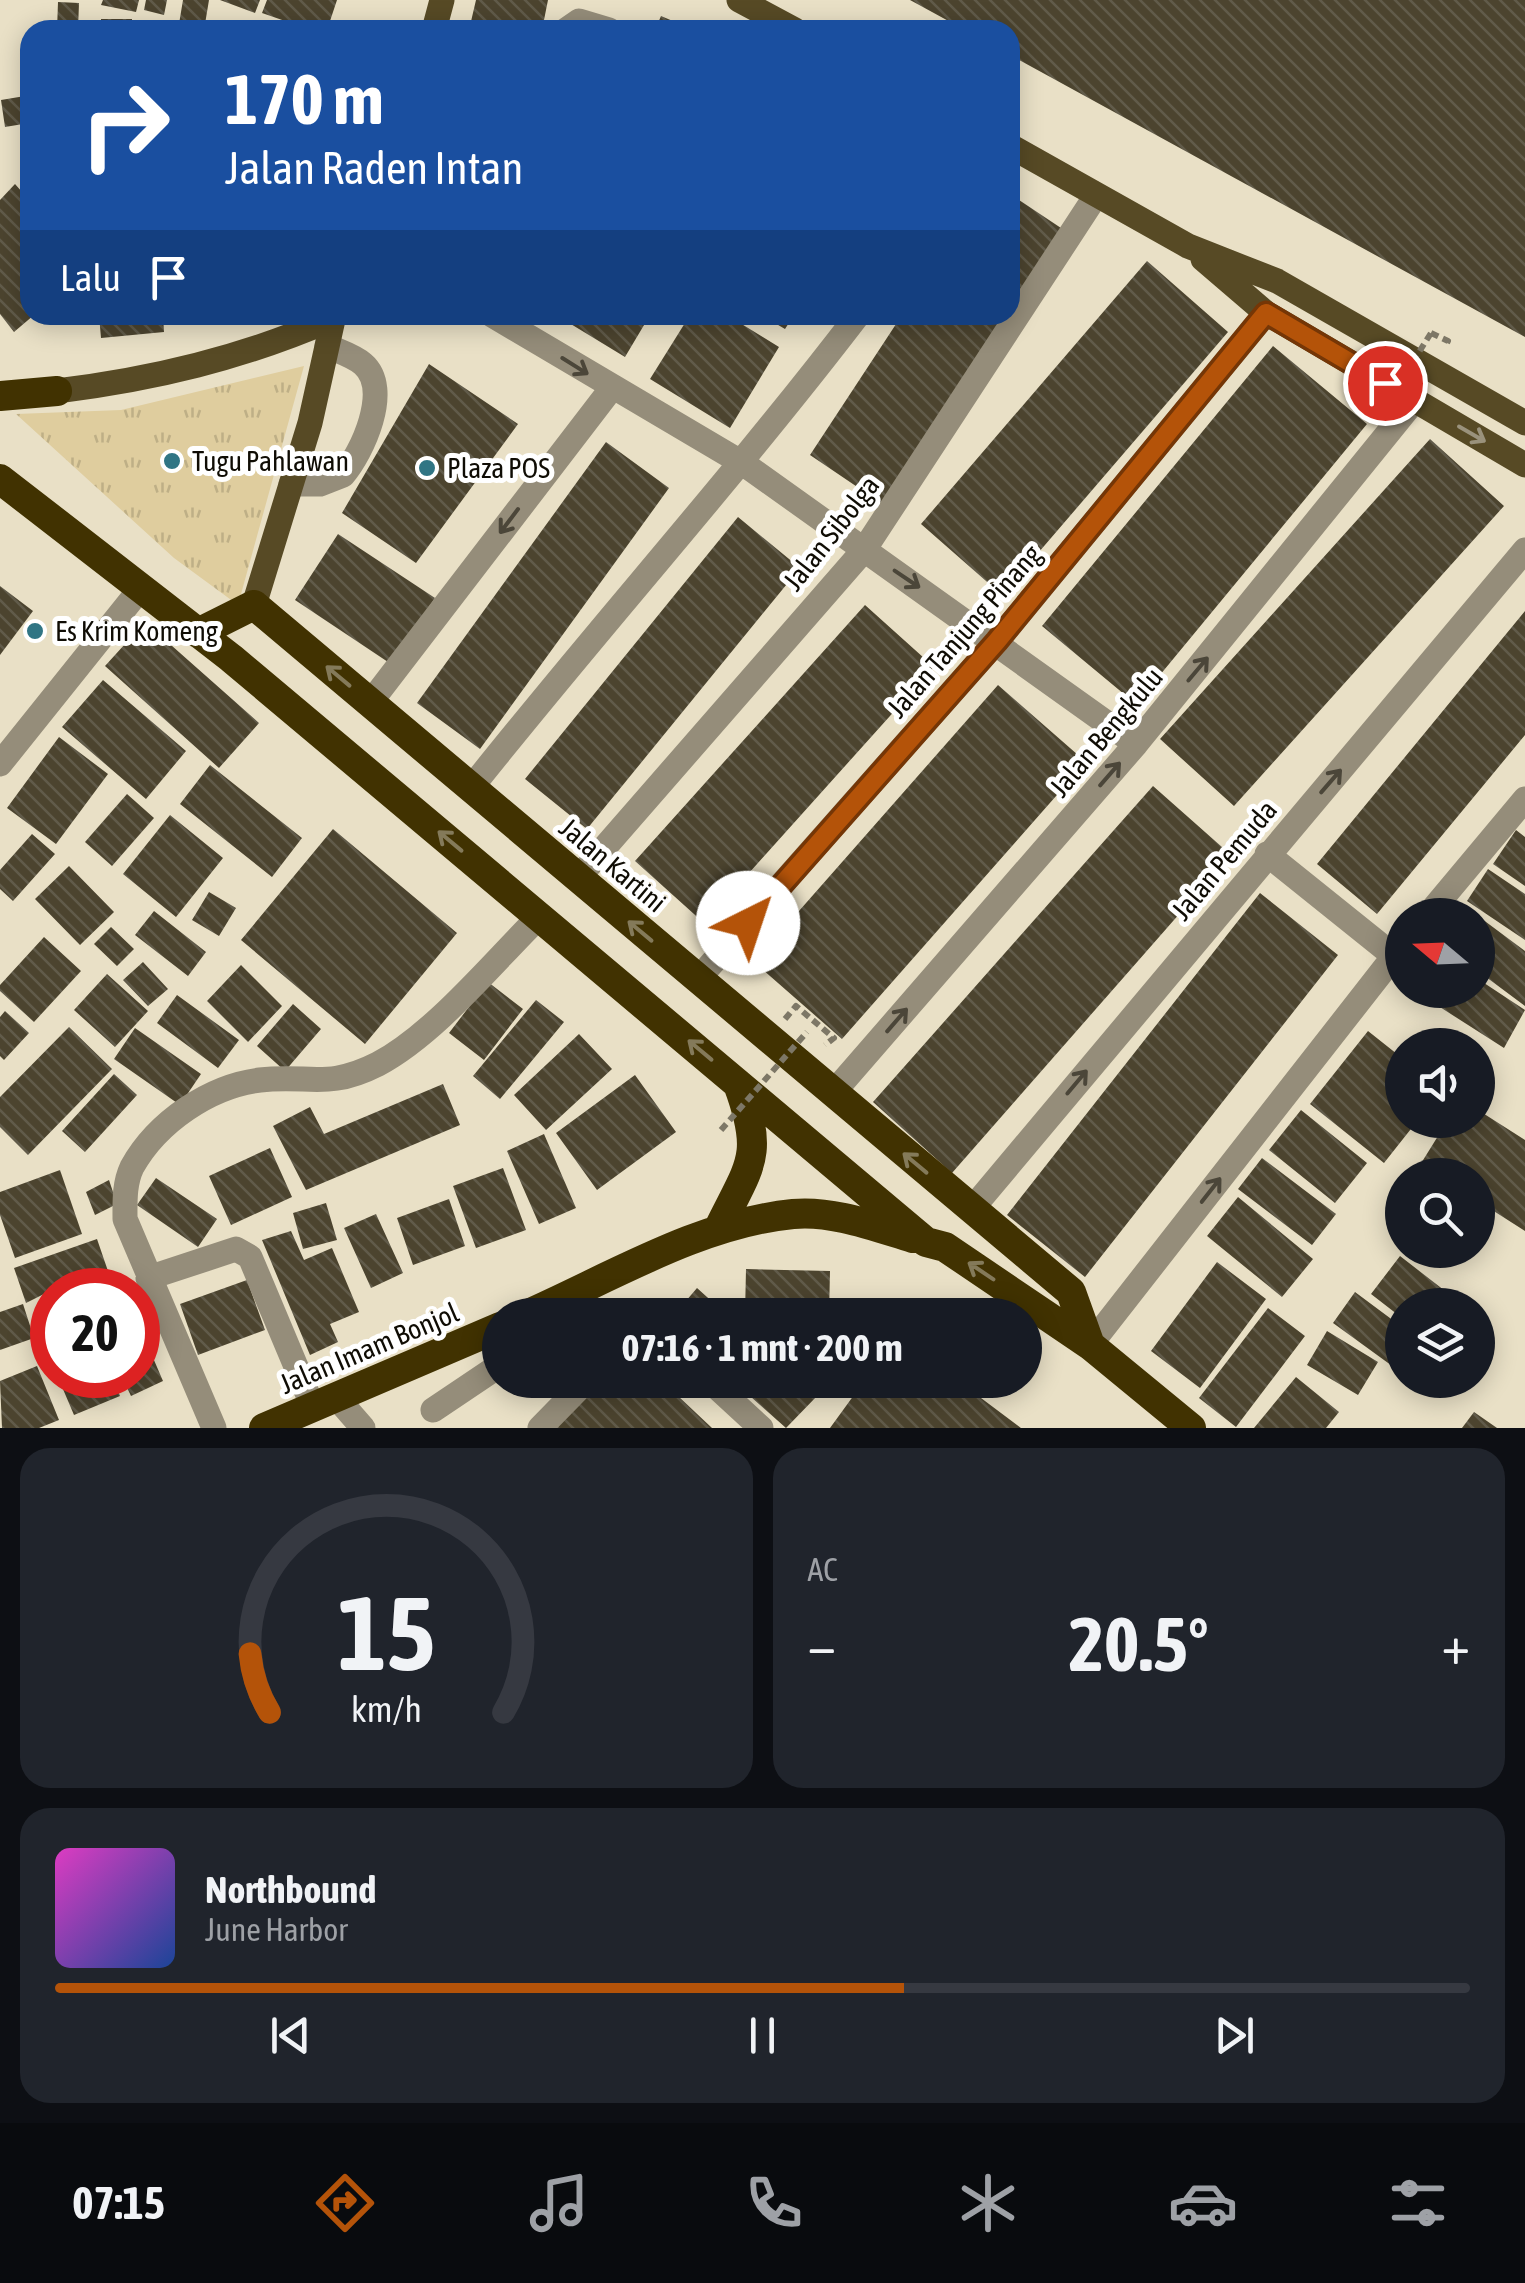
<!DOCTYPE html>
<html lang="id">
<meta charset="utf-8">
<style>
body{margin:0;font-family:"Asap Condensed",sans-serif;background:#20242c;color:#f1f3f6;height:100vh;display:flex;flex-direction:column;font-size:38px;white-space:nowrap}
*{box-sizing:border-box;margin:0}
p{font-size:32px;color:#9ea1a6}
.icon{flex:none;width:55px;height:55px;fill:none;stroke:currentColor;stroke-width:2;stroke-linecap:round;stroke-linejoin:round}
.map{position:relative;height:1428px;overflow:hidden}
.sheet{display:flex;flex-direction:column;gap:20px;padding:20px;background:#0d0f14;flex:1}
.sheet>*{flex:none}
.hud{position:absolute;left:20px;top:20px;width:1000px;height:305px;border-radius:30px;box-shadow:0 5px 25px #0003;background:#1a4fa0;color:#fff;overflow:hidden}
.needle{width:65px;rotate:289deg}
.tools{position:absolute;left:1385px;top:898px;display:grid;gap:20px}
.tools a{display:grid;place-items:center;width:110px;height:110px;border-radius:50%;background:#171b24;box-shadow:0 5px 25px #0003;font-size:50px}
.speed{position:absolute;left:30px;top:1268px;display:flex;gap:20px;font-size:50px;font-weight:700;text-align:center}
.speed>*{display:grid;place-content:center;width:130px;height:130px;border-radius:50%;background:#171b24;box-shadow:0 5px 25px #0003;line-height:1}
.speed .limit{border:15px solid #d22;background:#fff;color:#111}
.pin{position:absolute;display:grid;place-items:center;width:85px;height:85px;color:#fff;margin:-42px;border:5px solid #fff;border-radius:50%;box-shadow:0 2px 10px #0007}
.me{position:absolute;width:110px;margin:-55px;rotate:41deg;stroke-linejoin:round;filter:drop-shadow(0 0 8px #0008)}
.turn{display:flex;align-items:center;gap:35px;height:210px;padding:0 40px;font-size:45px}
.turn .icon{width:130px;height:130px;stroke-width:2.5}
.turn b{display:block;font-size:70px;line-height:85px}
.then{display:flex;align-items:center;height:95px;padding:0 40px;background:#0003;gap:20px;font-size:38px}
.big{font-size:75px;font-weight:700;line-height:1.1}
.sheet .tile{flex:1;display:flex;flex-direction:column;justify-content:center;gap:15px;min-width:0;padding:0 35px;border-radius:30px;background:#20242c}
.sheet .dial{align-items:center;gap:0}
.dial svg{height:260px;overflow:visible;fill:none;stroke:#363941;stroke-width:7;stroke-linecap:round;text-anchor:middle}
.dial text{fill:#f1f3f6;stroke:none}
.song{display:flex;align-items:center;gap:30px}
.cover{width:120px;height:120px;border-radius:15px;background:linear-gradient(135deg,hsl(310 70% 55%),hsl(220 70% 35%))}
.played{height:10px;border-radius:5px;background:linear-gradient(90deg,#b45309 60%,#363941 60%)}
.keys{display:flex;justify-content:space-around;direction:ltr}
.heat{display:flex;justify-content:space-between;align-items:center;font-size:55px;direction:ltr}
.sheet .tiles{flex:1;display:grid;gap:20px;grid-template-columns:1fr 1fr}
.tile:last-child{grid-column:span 2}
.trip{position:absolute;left:482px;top:1298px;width:560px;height:100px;border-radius:50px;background:#171b24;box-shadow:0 5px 25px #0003;font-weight:700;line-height:100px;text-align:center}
.menu{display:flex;height:160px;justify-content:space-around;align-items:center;background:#090b0e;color:#9ea1a6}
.menu .icon{width:70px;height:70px}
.menu .active{color:#b45309}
.menu b{font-size:45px;color:#f1f3f6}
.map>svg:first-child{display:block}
.park{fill:url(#park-tufts)}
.building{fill:url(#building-back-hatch)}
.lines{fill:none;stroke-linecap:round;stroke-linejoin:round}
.path{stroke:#7d7766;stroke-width:6;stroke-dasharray:8 5;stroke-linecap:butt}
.minor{stroke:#958d7a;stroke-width:25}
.major{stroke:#574a25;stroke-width:25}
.highway{stroke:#413201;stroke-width:30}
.path-bridge{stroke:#7d7766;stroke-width:6;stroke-dasharray:8 5;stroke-linecap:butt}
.oneway{stroke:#4b4639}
.oneway2{stroke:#9a927c}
.oneway3{stroke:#847a5a}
.route-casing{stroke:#753606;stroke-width:25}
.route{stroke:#b45309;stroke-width:18}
.poi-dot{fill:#307584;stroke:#fff;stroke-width:4}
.labels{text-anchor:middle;stroke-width:10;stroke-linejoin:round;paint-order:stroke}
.poi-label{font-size:28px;fill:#0f0c04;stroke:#fff;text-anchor:start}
.street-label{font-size:28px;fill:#0f0c04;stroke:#fff}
</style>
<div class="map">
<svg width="1525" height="1428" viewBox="0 0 1525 1428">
<defs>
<pattern id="park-tufts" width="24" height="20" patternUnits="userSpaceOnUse" patternTransform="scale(2.5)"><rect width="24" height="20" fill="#dfcd9e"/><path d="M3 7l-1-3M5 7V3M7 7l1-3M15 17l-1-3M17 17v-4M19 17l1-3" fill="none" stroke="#beaf86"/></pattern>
<pattern id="building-back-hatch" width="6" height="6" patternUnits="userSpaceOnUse" patternTransform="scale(2.5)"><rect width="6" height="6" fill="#4c442f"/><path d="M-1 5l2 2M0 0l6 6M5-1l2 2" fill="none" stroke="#615b4a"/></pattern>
</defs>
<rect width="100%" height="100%" fill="#e9e0c6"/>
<path class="park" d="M304,366L238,605L174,558L16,414L121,410Z"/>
<path class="building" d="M103,0H139L136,12L101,5Z
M146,0H167L164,15L144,10Z
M183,0H209L204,30H178Z
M220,0H260L255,13Z
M267,0H337L327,30H311L262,13Z
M476,0H548L542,30H469Z
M910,0H1525V337L1010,55V30H965Z
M58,2L79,3L78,30H57Z
M661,16L694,30H655Z
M101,19H132V30H101Z
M228,20L255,29V30H225Z
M140,21H156V30H140Z
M25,96L29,123L5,127L1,100Z
M15,184L30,201V315H34L14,332L0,314V200Z
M1010,194L1061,228L1010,306Z
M1147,261L1228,332L1002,595L921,524Z
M99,315H163L164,332L101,338Z
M556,315H650L625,357Z
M690,315H727L779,347L730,428L650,379Z
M761,315H794L785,329Z
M902,315H1004L881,503L810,455Z
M1273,346L1367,424L1136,704L1042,626Z
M429,364L518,424L416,563L342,513Z
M1430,439L1504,506L1234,806L1160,739Z
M606,442L669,488L480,749L417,703Z
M738,517L800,568L587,829L525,779Z
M338,534L435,598L391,664L295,600Z
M0,586L33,611L0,655Z
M865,605L934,667L704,923L635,861Z
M1525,611V735L1377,914L1317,864Z
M145,622L259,723L219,768L105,666Z
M103,680L186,751L146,799L62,727Z
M998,685L1086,762L842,1039L754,962Z
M59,737L108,774L56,844L7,808Z
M210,765L302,838L272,877L180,804Z
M1153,786L1231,855L952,1173L873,1102Z
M127,794L154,818L112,866L85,842Z
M170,815L223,858L176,917L123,874Z
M333,829L457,933L365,1044L241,940Z
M1516,830L1525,837V886L1493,864Z
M32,834L55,854L13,901L0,889V870Z
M69,866L114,912L80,945L35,899Z
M1488,869L1525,894V940L1467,901Z
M209,892L236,908L219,936L192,920Z
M1260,893L1338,955L1085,1277L1007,1215Z
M1460,904L1475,915H1452Z
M154,911L206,952L188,976L135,935Z
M1478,916L1525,951V1006L1478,971Z
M111,927L134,949L117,966L94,944Z
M44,937L81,971L34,1022L0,991V985Z
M143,962L168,989L148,1006L123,980Z
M241,965L282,1006L248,1042L207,1001Z
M107,974L148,1011L115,1047L74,1010Z
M1478,979L1525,1010L1504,1048L1418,993L1478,990Z
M488,982L523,1009L484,1060L449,1033Z
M177,995L239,1040L218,1068L157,1023Z
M536,1000L564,1022L500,1099L473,1076Z
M293,1004L321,1029L285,1071L257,1046Z
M5,1011L29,1033L4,1060L0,1056V1017Z
M69,1027L112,1069L28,1155L0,1127V1097Z
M135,1028L201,1074L180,1105L114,1059Z
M1368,1031L1402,1058V1120H1418L1384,1163L1310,1104Z
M579,1034L612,1069L546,1130L514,1095Z
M114,1074L137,1095L85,1152L62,1131Z
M635,1075L676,1132L597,1190L556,1133Z
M443,1084L460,1125L306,1190L273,1126L310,1107L324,1134Z
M1301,1110L1367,1163L1335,1203L1269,1150Z
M1478,1110L1525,1140V1231L1478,1201V1175H1436L1420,1165L1448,1120H1478Z
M544,1134L576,1208L539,1224L507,1151Z
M270,1148L292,1197L231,1225L209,1176Z
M1262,1158L1336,1214L1312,1245L1238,1189Z
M503,1168L526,1230L476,1248L453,1186Z
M60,1170L82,1234L15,1258L0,1215V1192Z
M156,1178L217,1219L198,1247L137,1205Z
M109,1180L117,1204L95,1215L86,1192Z
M1238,1197L1313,1259L1282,1297L1207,1236Z
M449,1199L465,1246L413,1265L397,1218Z
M326,1203L337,1240L303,1249L293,1213Z
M376,1214L403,1273L371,1288L344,1228Z
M291,1231L304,1260L332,1248L359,1312L330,1324L338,1342L310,1355L262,1240Z
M97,1239L109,1274L52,1290L26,1303L14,1268Z
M1400,1256L1449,1294L1441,1305H1402V1318L1371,1294Z
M1217,1262L1266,1299L1200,1388L1151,1351Z
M746,1269L830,1271L829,1315H745Z
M247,1280L265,1330L198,1355L180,1304Z
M697,1288L727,1315H674Z
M1355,1292L1402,1327V1357L1395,1368L1333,1323Z
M23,1304L34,1338L0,1350V1312Z
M52,1305V1342L46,1344L36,1311Z
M1268,1308L1305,1336L1236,1427L1199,1398Z
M138,1323L163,1381L131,1396L121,1375H138Z
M1327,1331L1378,1362L1358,1395L1307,1365Z
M37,1366L59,1420L39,1428H2L0,1381Z
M57,1375H112L120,1396L74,1415Z
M1296,1377L1339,1412L1326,1428H1254Z
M597,1380H661L712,1428H547Z
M732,1380H801L818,1395L786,1428Z
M857,1380H957L1021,1428H830L854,1395L849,1392Z
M1474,1412L1497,1428H1462Z"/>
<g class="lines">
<path class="path" d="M1431,333L1448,341L1445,347
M785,1019L796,1006L834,1038L825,1045"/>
<path class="minor" d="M566,30L579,21L609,30
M492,315L744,464L1136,744
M291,484H320L343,475C362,453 392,389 363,364C354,356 338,351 327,346
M370,703L611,389
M0,764L141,588
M471,788C598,628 734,477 858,315
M1267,854L1394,956
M578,878L864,550L1095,197
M1428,915L1525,799
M698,979L997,641L1266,313
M833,1093L1136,744L1414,401
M971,1210L1525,550
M148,1278L236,1249L250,1257L313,1407
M562,1299L610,1315
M1090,1345L1402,946
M709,1380L761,1428
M336,1397L363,1428
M433,1410L500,1365
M214,1428L125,1219C125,1202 124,1184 132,1167C157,1122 210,1086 260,1080C309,1074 327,1090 378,1064C436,1033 493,962 540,916
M540,1428L587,1380"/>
<path class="major" d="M739,0L795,30
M434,30L442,0
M1010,146L1188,246L1277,281L1525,423
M1203,259L1266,313L1525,465
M57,391C154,379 242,358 332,319
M254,605L310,423L334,315"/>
<path class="highway" d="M0,396L57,391
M0,479L231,658L926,1242L945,1247L1090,1345L1191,1428
M254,605L1071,1292L1090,1345
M198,633L254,605
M718,1230C750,1164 765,1157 738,1084
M526,1315C610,1278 700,1223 793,1214C832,1210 876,1227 913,1238
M264,1428L500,1327"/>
<path class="path-bridge" d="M1385,406L1431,333
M721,1130L807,1032"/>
</g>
<defs><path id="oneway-shaft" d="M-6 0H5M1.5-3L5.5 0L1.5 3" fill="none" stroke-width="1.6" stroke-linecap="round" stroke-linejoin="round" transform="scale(2.5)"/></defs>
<g class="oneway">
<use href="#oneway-shaft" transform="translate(575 366) rotate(32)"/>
<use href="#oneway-shaft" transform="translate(509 521) rotate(127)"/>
<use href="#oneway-shaft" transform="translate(907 579) rotate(34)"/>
<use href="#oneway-shaft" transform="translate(1198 669) rotate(-50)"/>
<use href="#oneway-shaft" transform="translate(1110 774) rotate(-49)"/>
<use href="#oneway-shaft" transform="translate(1331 781) rotate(-49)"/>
<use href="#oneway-shaft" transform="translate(897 1020) rotate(-49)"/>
<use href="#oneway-shaft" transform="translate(1077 1082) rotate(-50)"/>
<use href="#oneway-shaft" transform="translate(1211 1190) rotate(-52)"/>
</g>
<use class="oneway2" href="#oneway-shaft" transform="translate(1472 434) rotate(30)"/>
<g class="oneway3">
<use href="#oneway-shaft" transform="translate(338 676) rotate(-140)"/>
<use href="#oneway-shaft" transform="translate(450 841) rotate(-140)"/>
<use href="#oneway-shaft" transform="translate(640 931) rotate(-140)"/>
<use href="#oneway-shaft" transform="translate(700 1050) rotate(-140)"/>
<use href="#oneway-shaft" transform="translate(915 1163) rotate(-140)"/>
<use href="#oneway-shaft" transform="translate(981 1271) rotate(-146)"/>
</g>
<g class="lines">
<defs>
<path id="route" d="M748,923L997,641L1266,313L1385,383"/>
</defs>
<use href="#route" class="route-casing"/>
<use href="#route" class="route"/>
</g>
<g class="poi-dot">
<circle cx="172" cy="461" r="10"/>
<circle cx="427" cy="468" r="10"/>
<circle cx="35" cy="631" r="10"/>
</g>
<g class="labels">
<g class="poi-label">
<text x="192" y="471">Tugu Pahlawan</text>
<text x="447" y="478">Plaza POS</text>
<text x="55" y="641">Es Krim Komeng</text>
</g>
<g class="street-label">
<text transform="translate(831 533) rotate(-52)" y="10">Jalan Sibolga</text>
<text transform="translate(964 631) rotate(-49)" y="10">Jalan Tanjung Pinang</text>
<text transform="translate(1106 732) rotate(-50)" y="10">Jalan Bengkulu</text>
<text transform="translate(1224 860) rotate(-50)" y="10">Jalan Pemuda</text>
<text transform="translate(613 865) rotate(40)" y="10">Jalan Kartini</text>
<text transform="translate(369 1348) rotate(-23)" y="10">Jalan Imam Bonjol</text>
</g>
</g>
</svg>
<div class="tools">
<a><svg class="needle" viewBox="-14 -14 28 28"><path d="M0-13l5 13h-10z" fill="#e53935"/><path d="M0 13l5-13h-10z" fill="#9ea1a6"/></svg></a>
<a><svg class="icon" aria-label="sound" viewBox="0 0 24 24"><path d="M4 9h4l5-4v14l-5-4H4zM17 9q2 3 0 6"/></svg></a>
<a><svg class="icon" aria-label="search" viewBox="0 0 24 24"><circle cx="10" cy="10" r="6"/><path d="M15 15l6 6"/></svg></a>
<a><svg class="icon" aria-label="layers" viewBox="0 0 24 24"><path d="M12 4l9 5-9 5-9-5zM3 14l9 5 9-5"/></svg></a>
</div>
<div class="speed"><div class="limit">20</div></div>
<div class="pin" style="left:1385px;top:383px;background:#d93025"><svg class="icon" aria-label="arrive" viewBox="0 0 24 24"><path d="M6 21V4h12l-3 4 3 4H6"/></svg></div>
<svg class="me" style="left:748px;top:923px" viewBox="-20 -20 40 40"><circle r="19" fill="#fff"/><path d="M0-13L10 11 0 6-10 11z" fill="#b45309"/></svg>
<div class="trip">07:16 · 1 mnt · 200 m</div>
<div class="hud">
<div class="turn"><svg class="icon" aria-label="right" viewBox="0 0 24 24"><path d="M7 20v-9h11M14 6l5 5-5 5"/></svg><div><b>170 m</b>Jalan Raden Intan</div></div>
<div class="then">Lalu<svg class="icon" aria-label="arrive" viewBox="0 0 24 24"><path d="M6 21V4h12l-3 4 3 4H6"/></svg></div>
</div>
</div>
<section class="sheet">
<div class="tiles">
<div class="tile dial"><svg viewBox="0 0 100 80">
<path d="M14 69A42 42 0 1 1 86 69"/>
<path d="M14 69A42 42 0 0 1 8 51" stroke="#b45309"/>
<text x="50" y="56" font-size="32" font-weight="700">15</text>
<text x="50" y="72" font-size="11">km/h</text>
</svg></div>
<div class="tile"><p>AC</p>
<div class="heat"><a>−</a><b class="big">20.5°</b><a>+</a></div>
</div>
<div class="tile">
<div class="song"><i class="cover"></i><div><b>Northbound</b><p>June Harbor</p></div></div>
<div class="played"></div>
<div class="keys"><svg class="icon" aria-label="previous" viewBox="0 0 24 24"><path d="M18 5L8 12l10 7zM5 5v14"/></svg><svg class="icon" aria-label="pause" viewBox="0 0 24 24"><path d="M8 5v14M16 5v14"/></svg><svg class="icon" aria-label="next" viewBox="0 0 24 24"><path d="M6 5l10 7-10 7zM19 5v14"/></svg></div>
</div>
</div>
</section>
<nav class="menu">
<b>07:15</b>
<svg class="icon active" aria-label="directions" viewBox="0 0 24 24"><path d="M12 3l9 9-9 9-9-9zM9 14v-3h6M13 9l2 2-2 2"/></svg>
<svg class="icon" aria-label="music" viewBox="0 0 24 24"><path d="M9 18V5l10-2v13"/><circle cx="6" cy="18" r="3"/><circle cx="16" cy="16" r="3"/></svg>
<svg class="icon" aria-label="phone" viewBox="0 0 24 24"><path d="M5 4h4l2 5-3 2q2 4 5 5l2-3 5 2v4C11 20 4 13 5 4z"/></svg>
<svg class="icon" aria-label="climate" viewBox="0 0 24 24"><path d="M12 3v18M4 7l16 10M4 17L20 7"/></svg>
<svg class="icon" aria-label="car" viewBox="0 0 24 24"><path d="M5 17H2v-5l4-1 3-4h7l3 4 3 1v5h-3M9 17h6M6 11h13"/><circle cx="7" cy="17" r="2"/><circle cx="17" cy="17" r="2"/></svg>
<svg class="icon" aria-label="filters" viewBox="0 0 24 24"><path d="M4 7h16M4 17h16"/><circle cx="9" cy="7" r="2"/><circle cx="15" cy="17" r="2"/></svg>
</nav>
